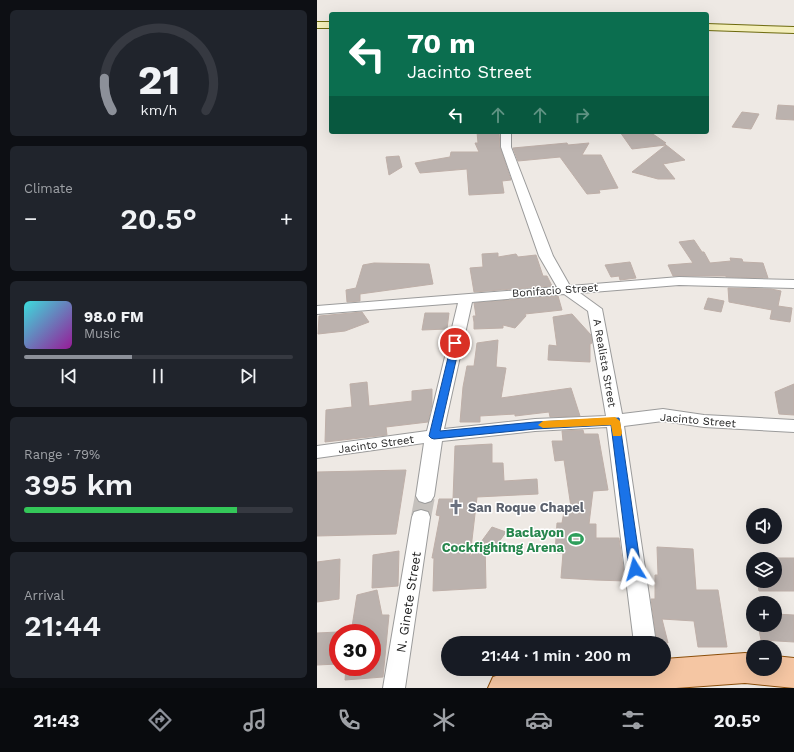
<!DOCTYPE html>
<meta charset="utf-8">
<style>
body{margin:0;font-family:"Work Sans",sans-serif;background:#20242c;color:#f1f3f6;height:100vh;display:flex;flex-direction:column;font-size:15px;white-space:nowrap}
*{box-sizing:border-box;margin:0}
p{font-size:13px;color:#9ea1a6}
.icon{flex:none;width:22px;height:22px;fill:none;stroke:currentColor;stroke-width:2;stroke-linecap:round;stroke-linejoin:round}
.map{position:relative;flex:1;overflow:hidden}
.panel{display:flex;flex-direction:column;gap:10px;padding:10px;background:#0d0f14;width:317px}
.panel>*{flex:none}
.guide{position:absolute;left:12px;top:12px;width:380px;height:122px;border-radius:4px;box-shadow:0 4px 16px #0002;background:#0b6e4f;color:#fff;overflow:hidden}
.fabs{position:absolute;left:429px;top:508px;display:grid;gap:8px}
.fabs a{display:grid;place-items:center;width:36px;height:36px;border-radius:50%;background:#171b24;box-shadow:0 4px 16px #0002;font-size:20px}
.speed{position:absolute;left:12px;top:624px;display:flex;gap:8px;font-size:20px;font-weight:700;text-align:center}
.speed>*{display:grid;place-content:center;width:52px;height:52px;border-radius:50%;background:#171b24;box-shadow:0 4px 16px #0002;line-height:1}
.speed .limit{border:6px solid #d22;background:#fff;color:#111}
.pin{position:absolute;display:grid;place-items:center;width:34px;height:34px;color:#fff;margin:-17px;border:2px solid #fff;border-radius:50%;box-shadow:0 1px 4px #0007}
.me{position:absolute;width:44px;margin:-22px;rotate:352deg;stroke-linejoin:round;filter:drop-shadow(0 0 3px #0008)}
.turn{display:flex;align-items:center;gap:14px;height:84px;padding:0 12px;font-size:18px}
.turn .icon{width:52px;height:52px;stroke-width:2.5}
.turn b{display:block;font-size:28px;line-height:34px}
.lanes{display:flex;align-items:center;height:38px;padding:0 12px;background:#0003;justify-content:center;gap:20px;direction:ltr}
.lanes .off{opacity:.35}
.big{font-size:30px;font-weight:600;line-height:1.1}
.panel .tile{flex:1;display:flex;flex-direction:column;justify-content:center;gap:6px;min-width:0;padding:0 14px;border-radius:6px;background:#20242c}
.panel .dial{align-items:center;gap:0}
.dial svg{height:104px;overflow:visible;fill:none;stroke:#363941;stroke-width:7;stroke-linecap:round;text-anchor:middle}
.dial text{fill:#f1f3f6;stroke:none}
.song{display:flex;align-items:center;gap:12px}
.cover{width:48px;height:48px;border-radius:6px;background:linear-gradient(135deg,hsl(180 70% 55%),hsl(300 70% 35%))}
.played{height:4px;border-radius:2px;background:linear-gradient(90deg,#8c9099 40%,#363941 40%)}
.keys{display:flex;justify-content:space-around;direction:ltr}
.heat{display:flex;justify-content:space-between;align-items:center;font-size:22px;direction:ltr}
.charge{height:6px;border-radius:3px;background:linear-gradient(90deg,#34c759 79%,#363941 0)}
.trip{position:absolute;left:124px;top:636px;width:230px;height:40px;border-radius:20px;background:#171b24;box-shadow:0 4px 16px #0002;font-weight:600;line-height:40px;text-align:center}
.menu{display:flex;height:64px;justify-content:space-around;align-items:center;background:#090b0e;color:#9ea1a6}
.menu .icon{width:28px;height:28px}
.menu .active{color:#8c9099}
.menu b{font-size:18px;color:#f1f3f6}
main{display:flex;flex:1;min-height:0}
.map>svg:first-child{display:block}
.building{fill:#bbb2ae;stroke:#beafa8}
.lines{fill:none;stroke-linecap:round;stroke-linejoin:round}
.street-tunnel{stroke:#c4c0bc;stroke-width:20;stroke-dasharray:20 10;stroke-linecap:butt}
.street-casing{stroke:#9b9b9b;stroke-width:2}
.secondary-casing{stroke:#6c690d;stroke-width:2}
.primary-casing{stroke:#8c4f0b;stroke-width:2}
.street{fill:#fff;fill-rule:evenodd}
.secondary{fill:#f4efbc;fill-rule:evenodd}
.primary{fill:#f5c6a3;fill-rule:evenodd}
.route{fill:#1a73e8;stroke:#114b97}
.slow{fill:#f59e0b}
.labels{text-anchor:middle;stroke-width:3;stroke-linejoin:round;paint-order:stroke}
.street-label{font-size:11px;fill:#1e1e1e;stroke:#fff}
.near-worship-label{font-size:13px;font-weight:bold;fill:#5b616d;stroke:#fff;text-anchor:start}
.near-leisure-label{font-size:13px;font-weight:bold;fill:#27864d;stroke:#fff;text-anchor:end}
.near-street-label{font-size:13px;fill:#1e1e1e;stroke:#fff}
</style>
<main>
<section class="panel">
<div class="tile dial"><svg viewBox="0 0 100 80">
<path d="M14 69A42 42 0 1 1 86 69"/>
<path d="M14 69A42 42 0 0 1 8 44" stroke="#8c9099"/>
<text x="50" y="56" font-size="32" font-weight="700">21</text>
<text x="50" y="72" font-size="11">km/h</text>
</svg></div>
<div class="tile"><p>Climate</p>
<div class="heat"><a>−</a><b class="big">20.5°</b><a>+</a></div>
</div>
<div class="tile">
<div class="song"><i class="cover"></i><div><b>98.0 FM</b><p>Music</p></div></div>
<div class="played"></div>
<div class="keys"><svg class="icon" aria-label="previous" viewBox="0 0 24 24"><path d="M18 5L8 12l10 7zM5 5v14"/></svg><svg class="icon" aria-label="pause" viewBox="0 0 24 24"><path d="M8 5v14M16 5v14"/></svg><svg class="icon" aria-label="next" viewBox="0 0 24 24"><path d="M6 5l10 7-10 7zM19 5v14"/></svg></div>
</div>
<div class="tile"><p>Range · 79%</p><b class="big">395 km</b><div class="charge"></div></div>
<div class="tile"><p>Arrival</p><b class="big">21:44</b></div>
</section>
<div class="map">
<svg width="477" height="688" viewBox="0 0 477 688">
<rect width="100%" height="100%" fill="#eee9e4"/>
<path class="building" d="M461,105L477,106V120L459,119Z
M425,112L442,114L434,129L415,127Z
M160,132H182L183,147L194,180L185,181L187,193L152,195L150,169L103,173L98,163L133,157L134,152H162L158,143H161Z
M303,132H333L349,143H347L349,145L315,149Z
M250,143L251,145L272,143L265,155H284L301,188L282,190L283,193L270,194L243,157L201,161L196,148Z
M349,145L368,160L346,164L358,179H341L315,172Z
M82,156L85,167L72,175L69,157Z
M377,240L385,252H387L393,263L414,261L413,258L425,259L426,262L446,263L451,278L409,277V276H356L351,265L376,263L362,242Z
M181,253V257L199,254L201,257L219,255L226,276H230L235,286L157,292L153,268L166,267L165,254Z
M313,262L319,278L303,280L302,276L294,277L288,265Z
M57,263L112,264L116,284L43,294V301L30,302L29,290L39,288L46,265Z
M411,288L454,289L464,291L461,306L475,308L473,322L453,319L455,310L412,302Z
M241,296L245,310L208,314L209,316L198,328L186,325V328L157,329V322L156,316H159L157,303Z
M391,298L407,301L404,312L387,309Z
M45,312L52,322L28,331L1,334L2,316Z
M108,313H132L130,329L105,330Z
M255,314L274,335L275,343L273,344V362L231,360L232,345L240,346L236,317Z
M181,340L179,367L189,368L184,398L254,388L263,416L233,417L232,412L198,416V414L163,416V422H143L146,387L150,366H157L160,343Z
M50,382L52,406L95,401V391L115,389V404L111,422L69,427L70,435L8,442L9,410L35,407L33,384Z
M477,384V415L462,414L458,392Z
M266,430L267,434H281L291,490L276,491L272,524H279V538H302L308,581L278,580L244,578L246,553H238L240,523H245L248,506L254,507L247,460L238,461L235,441H246L245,431Z
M175,444V463H186L187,481L220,479L221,494L160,497L153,557L175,527L189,532L179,546L168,542L169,588L116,591L117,558H115L123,516L119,515L122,499H136L138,446Z
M89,470L79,534L0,536V472Z
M340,547L376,549L379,590H401L410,647H381L377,621L345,619L351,643H340L334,599H338V575H341Z
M82,551L81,586L55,588L56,555Z
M435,558H477V591H442L440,581H458V559H436V560Z
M23,559L22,599L0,602V562Z
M60,590L65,615H72L66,677L28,680L29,667H55V633H34L40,595Z
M458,614L477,615V642L444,640L441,625H458Z
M21,632V664L0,665V633Z"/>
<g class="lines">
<path class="street-tunnel" d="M104,517L108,496"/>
<defs>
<path id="street" d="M184,132H194V147L236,256L253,286L362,277L477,280V288L362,285L263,293L285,309L305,414L346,409L387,415L477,420V432L387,427L346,421L307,426L339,643H317L290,427L218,431L125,441L117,496L114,501L108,503L102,501L99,496L107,443L0,458V446L110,431L141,303L0,314V306L240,287L222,256L184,147ZM247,294L271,311L289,416L218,419L127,429L155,302Z
M104,510L111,512L113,517L88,688H66L95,517L97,512Z"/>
<path id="secondary" d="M0,22H14V28H0Z
M390,24L477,27V33L390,30Z"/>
<path id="primary" d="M428,653L436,654V669H458V656L477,658V688L428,683L359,688H171L176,677L188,673L229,669H347V659Z"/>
</defs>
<use href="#street" class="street-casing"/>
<use href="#secondary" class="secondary-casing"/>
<use href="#primary" class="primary-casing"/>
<use href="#street" class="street"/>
<use href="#secondary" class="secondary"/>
<use href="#primary" class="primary"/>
</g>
<path class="route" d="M135,341H138L143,343L123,431L218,422L302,418L324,569L322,572L318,574L314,572L312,569L294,425L218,429L117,439L114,438L112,436Z"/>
<path class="slow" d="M298,417L303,421L305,433L304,436H296L294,425L226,428L221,425L226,421Z"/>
<defs>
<symbol id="church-bare" viewBox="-9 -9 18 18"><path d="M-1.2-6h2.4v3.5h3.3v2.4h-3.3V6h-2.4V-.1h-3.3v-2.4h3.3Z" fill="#6b7280" stroke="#fff" stroke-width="2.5" paint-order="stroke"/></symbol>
<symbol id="stadium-bare" viewBox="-9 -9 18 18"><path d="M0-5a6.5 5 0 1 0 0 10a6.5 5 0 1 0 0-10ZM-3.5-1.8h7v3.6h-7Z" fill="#2e9e5b" stroke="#fff" stroke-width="2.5" paint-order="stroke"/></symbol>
</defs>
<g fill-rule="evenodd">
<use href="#church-bare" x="128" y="496" width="22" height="22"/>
<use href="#stadium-bare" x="248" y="528" width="22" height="22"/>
</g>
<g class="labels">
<g class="street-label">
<text transform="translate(238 290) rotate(-4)" y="4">Bonifacio Street</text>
<text transform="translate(288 363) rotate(80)" y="4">A Realista Street</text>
<text transform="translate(381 420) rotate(5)" y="4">Jacinto Street</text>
<text transform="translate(59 444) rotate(-8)" y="4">Jacinto Street</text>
</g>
<g class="near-worship-label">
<text x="151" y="512">San Roque Chapel</text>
</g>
<g class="near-leisure-label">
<text x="247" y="537">Baclayon<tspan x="247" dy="15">Cockfighitng Arena</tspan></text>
</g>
<g class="near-street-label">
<text transform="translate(91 602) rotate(-81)" y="5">N. Ginete Street</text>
</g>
</g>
</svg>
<div class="fabs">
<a><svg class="icon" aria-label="sound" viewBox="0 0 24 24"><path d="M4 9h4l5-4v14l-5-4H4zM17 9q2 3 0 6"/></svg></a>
<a><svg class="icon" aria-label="layers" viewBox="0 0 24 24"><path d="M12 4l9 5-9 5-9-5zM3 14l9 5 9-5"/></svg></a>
<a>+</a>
<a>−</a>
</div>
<div class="speed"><div class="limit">30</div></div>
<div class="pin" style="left:138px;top:343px;background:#d93025"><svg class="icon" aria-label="arrive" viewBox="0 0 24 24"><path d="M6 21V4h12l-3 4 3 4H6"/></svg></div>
<svg class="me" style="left:318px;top:569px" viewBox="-20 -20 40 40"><path d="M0-17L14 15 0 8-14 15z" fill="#1a73e8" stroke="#fff" stroke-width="4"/></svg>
<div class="trip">21:44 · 1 min · 200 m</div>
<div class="guide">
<div class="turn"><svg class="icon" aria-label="left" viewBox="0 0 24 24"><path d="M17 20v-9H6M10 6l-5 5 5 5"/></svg><div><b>70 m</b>Jacinto Street</div></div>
<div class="lanes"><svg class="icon" aria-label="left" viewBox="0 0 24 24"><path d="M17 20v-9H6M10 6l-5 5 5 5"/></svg><svg class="icon off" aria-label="ahead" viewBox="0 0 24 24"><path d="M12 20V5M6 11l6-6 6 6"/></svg><svg class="icon off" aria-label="ahead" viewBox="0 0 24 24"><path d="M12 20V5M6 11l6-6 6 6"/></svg><svg class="icon off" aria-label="right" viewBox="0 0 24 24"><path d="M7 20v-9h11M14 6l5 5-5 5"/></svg></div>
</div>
</div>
</main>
<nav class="menu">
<b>21:43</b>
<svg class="icon active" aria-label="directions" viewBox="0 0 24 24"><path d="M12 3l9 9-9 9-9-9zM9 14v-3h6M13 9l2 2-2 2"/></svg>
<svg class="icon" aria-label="music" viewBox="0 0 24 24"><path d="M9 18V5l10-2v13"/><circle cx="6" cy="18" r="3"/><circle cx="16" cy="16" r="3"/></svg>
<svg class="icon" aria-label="phone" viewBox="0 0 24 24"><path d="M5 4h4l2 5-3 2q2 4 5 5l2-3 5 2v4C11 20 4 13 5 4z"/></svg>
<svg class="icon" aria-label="climate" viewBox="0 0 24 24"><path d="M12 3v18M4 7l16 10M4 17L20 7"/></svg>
<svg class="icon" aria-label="car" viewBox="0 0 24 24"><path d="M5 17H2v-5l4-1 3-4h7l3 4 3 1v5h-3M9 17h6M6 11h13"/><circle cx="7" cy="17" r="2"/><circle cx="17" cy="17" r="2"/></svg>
<svg class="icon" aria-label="filters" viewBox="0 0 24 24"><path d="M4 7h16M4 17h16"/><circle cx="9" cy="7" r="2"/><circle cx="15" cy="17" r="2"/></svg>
<b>20.5°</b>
</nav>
